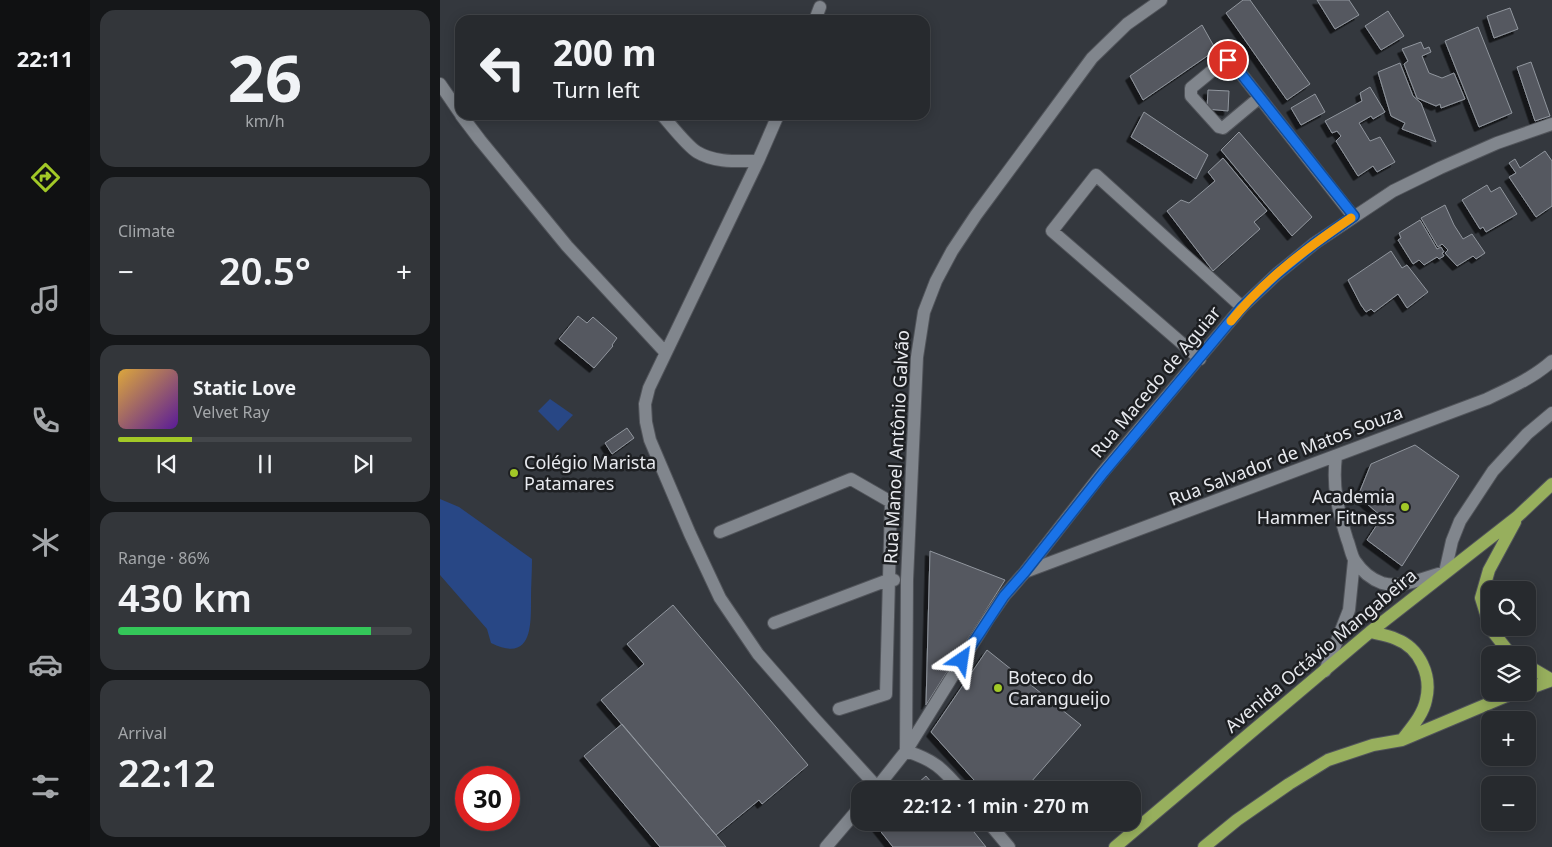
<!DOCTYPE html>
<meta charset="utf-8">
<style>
body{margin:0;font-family:"Noto Sans",sans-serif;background:#33363a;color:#f1f3f6;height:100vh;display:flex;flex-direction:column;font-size:19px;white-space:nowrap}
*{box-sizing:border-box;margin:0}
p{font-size:16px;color:#a4a7aa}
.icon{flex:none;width:28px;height:28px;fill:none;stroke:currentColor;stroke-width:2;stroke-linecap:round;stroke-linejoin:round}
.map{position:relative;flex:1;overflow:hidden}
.details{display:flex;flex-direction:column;gap:10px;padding:10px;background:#151719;width:350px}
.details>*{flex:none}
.hud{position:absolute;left:15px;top:15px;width:475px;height:105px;border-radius:15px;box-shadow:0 2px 12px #0003,0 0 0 1px #43464a;background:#272a2e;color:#f1f3f6;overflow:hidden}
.tools{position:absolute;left:1041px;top:581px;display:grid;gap:10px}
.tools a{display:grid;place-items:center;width:55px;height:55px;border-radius:10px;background:#272a2e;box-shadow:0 2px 12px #0003,0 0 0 1px #43464a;font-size:25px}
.speed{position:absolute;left:15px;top:766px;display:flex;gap:10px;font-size:25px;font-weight:700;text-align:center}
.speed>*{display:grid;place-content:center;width:65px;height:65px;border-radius:50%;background:#272a2e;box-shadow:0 2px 12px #0003,0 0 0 1px #43464a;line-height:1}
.speed .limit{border:8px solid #d22;background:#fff;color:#111}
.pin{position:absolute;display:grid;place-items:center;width:42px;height:42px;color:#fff;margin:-21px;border:2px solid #fff;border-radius:50%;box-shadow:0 1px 5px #0007}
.me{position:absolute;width:55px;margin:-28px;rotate:32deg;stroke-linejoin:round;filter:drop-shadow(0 0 4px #0008)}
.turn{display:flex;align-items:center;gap:18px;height:105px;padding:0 15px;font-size:22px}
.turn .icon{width:65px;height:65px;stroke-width:2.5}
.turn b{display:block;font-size:35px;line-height:42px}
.big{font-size:38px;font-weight:600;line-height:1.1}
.details .card{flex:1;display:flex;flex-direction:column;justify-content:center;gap:8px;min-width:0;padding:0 18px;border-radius:15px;background:#33363a}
.details .dial{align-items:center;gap:0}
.dial b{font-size:65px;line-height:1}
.song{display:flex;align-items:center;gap:15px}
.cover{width:60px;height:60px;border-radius:8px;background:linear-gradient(135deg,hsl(40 70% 55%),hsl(270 70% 35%))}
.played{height:5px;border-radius:2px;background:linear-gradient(90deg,#a2c927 25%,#43464a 25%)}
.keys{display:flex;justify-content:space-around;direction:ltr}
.heat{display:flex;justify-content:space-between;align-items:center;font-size:28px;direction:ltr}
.charge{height:8px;border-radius:4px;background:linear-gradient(90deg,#34c759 86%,#43464a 0)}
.trip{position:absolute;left:411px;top:781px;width:290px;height:50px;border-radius:15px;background:#272a2e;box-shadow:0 2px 12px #0003,0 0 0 1px #43464a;font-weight:600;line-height:50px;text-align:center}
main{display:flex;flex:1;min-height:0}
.tabs{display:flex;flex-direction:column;width:90px;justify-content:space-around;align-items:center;background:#101112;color:#a4a7aa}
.tabs .icon{width:35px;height:35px}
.tabs .selected{color:#a2c927}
.tabs b{font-size:22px;color:#f1f3f6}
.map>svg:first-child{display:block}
.water{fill:#284785}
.building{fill:#555960;stroke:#91969e;filter:url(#shadow)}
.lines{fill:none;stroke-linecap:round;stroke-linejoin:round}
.minor-casing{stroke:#51545a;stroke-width:14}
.major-casing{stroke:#51545a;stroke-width:14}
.minor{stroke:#81868d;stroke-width:12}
.major{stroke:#97af5d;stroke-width:12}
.route-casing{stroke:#114b97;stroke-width:12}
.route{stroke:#1a73e8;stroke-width:9}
.slow{stroke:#f59e0b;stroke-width:9}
.poi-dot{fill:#a2c927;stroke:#1d1f22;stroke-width:2}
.labels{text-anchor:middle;stroke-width:5;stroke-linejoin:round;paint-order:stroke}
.street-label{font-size:18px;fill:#e8eaef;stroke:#1d1f22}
.poi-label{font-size:18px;fill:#e8eaef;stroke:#1d1f22;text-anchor:start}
</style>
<main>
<nav class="tabs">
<b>22:11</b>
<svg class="icon selected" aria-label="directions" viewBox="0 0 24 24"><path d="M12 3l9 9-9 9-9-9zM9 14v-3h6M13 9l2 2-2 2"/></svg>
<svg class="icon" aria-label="music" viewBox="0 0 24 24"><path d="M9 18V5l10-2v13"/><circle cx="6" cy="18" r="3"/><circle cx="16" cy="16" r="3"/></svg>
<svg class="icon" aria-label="phone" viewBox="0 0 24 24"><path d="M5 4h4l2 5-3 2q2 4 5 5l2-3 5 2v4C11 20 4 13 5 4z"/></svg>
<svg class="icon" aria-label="climate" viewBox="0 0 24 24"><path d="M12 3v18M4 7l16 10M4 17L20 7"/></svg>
<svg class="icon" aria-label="car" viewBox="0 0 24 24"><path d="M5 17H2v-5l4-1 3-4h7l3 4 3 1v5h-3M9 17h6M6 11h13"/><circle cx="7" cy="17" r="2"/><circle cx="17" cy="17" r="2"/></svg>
<svg class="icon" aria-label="filters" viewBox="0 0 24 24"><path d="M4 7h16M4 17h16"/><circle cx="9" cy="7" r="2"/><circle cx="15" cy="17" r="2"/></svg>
</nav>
<section class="details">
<div class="card dial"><b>26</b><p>km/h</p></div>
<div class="card"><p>Climate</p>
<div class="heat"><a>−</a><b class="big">20.5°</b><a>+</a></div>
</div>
<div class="card">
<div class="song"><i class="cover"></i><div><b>Static Love</b><p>Velvet Ray</p></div></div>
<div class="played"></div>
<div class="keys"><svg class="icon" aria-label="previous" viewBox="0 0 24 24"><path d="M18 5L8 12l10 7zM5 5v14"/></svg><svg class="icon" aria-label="pause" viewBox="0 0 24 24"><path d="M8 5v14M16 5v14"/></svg><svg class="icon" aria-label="next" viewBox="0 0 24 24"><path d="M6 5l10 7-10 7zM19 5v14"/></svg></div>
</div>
<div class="card"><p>Range · 86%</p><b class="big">430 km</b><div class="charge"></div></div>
<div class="card"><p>Arrival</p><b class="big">22:12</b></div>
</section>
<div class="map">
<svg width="1112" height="847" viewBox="0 0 1112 847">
<defs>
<filter id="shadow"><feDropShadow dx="-4.5" dy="4.5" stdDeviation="0" flood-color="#0009"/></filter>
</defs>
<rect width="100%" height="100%" fill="#34383e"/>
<path class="water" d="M110,399L133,415L118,431L98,411Z
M0,499L19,507L92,559C92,572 91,585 91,598C91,627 92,663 51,643L47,629L0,575Z"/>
<path class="building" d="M803,0H810L870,84L847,100L786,13Z
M877,0H909L919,15L895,29Z
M1070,8L1078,29L1054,38L1047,16Z
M948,11L964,36L941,50L925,26Z
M762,25L776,50L703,100L690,76Z
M1038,27L1072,113L1039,127L1005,41Z
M981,42L984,49L989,47L991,52L982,56L989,73L1002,78L1014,73L1025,99L1001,108L1000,104L996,106L977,98L964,64L968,61L962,49Z
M1091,62L1110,116L1095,121L1077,67Z
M960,63L973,96L981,103L996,142L962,129L965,123L951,116L938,72Z
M930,87L945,112L933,119L931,116L919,123L930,141L940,137L955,162L937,172L933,166L918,176L896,141L901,136L897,131L892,133L885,121L922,101L920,93Z
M768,90L789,91L788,111L767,109Z
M875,94L885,112L861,125L851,108Z
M704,112L768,155L756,179L691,137Z
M799,132L872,217L852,236L781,150Z
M1105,151L1112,161V206L1096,217L1069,177L1076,173L1069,163L1075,159L1080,168Z
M783,158L827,211L814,222L820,229L773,271L727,211L741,200L749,203L775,181L768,172Z
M1047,185L1051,192L1060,187L1077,214L1046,232L1043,227L1040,229L1022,200Z
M1005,205L1014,225L1023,239L1032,234L1045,253L1036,259L1033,256L1017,266L1005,253L1008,250L1002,244L998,247L981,218Z
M980,220L997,249L1001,247L1004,252L1002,253L1004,256L999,259L997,257L984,265L979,260L973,264L958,240L961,238L959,233Z
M951,251L962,268L967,265L988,292L967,308L958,294L934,312L931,309L926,312L921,305L908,280Z
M138,316L147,323L153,317L177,338L172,345L173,346L154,368L119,339Z
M187,428L194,438L172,454L165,443Z
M975,445L1019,476L962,566L927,540L942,517L918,496L931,464Z
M490,551L565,580L486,705Z
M233,605L368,765L322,804L319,800L276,835L161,700L204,664L187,644Z
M547,650L641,725L584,790H543L491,732Z
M182,724L276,835L286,847H220L144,756Z
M486,776L498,790H470Z
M435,822H526L546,847H453L434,823Z"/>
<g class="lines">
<defs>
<path id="minor" d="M375,20L380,7
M0,84L20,113
M819,98L783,128L779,127L751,96V88L784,61H791L913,216
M21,115L40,140L127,246L225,352
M222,115C231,125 247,146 257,152C275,163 298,161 318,161
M338,115L318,161L209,388L205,404L206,422L210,440L250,534L280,598L318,654L374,718L437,787
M760,359L612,231L656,175L802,307
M896,456C892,487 898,510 907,539C910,546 911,555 915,561C921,570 931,579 942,583C962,589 986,577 1005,572L1012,541L1020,521L1053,471L1087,434L1112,413
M280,532L411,479L451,502L446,694L399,709
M585,572L1047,399C1070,388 1093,378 1112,361
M334,623L448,580H454
M885,671L909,610L914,561
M466,751L467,580L477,357L484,312L496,281L512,251L536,215L652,58L687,24L721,0
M466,751C494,760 502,768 521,790
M435,790L466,751L548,619L564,596L585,572L663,472L802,307L837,274L875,243L953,191L1000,168L1057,143L1112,124
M548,822L569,847
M386,847L420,807"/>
<path id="major" d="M1050,627L1041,598L1049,570L1075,522
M1050,628L1071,655
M930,632C939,634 948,635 956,639C980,648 992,676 986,700C983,715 971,728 962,740
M1088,666L1112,680
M1088,689L1112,680
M675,847L930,632L1077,517L1112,484
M764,847L797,820L849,784L888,760L933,745L962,740L1076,692"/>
</defs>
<use href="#minor" class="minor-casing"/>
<use href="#major" class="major-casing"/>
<use href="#minor" class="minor"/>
<use href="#major" class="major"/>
</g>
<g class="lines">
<defs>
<path id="route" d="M522,660L564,596L585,572L664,472L802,307L837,274L874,244L914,216L791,61L788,60"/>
</defs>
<use href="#route" class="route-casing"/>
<use href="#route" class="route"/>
<path class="slow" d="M791,321C824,280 867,248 911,218"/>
</g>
<g class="poi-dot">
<circle cx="74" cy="473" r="5"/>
<circle cx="965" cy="507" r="5"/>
<circle cx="558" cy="688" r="5"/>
</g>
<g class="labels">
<g class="street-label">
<text transform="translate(716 382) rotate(-50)" y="6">Rua Macedo de Aguiar</text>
<text transform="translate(457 447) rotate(-87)" y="6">Rua Manoel Antônio Galvão</text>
<text transform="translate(846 456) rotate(-21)" y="6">Rua Salvador de Matos Souza</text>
<text transform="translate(881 651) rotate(-40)" y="6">Avenida Octávio Mangabeira</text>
</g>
<g class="poi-label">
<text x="84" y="469">Colégio Marista<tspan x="84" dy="21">Patamares</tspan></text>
<text x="955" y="503" text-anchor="end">Academia<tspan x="955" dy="21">Hammer Fitness</tspan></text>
<text x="568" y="684">Boteco do<tspan x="568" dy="21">Carangueijo</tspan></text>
</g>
</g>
</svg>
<div class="tools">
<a><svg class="icon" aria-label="search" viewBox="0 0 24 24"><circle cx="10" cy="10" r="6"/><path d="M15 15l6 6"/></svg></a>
<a><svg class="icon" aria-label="layers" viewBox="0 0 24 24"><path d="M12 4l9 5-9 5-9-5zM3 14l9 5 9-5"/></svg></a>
<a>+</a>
<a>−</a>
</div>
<div class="speed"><div class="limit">30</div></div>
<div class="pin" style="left:788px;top:60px;background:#d93025"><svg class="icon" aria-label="arrive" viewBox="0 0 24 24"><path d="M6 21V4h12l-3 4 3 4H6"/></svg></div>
<svg class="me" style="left:522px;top:660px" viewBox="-20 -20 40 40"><path d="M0-17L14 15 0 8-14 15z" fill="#1a73e8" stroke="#fff" stroke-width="4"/></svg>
<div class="trip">22:12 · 1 min · 270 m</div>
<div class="hud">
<div class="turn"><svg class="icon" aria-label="left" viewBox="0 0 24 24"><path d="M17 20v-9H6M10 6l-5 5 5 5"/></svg><div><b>200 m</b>Turn left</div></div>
</div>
</div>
</main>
